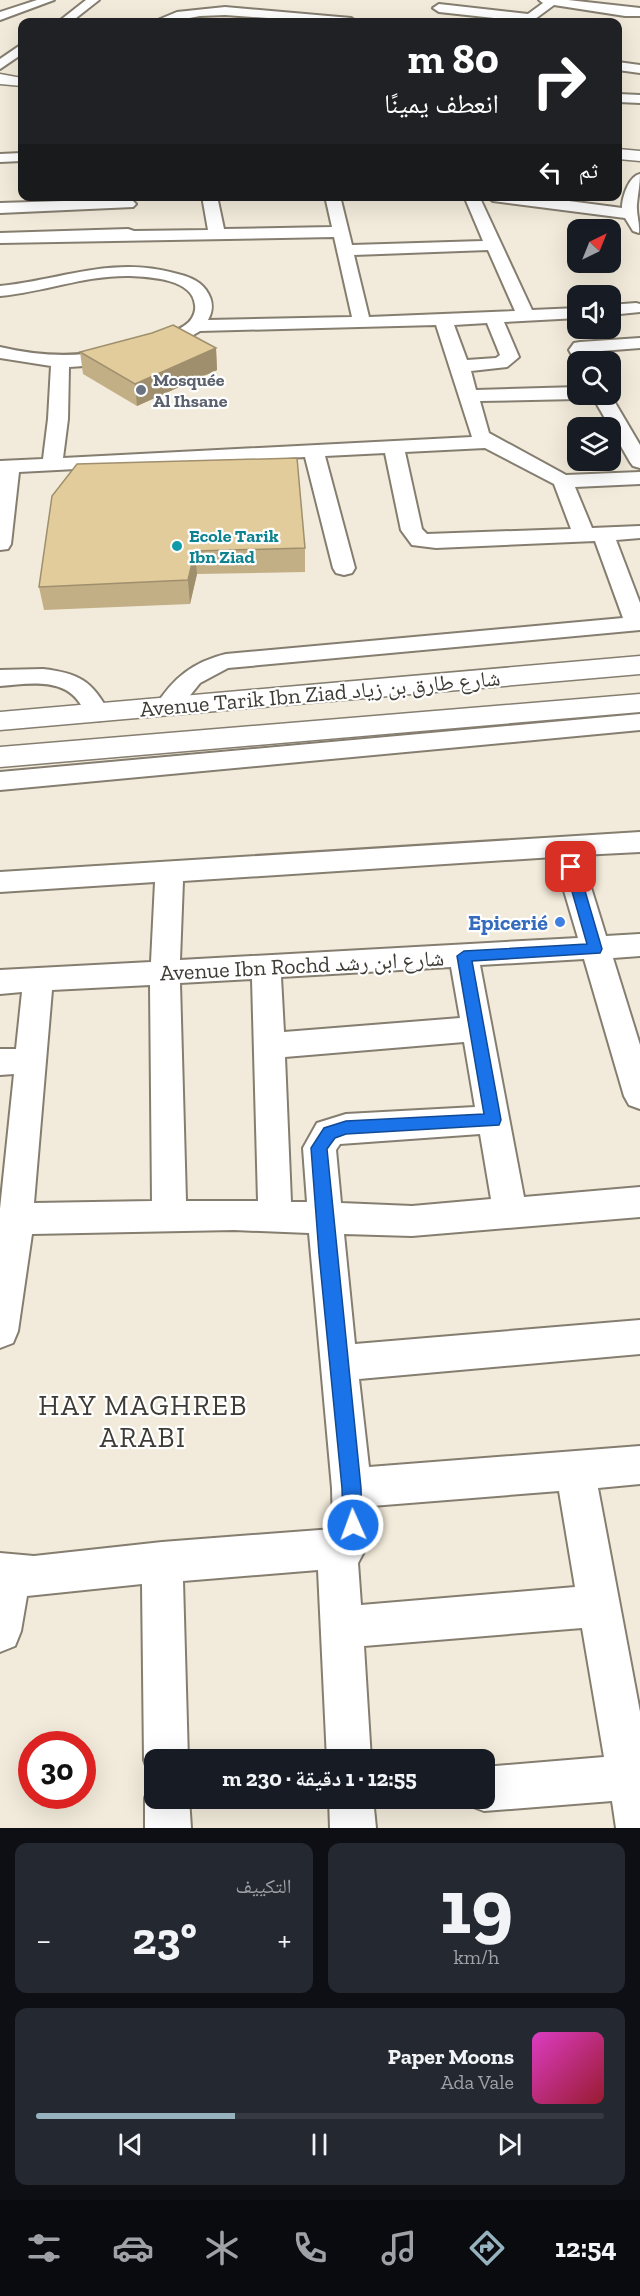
<!DOCTYPE html>
<html lang="ar">
<meta charset="utf-8">
<style>
body{margin:0;font-family:"Zilla Slab","Noto Naskh Arabic",serif;background:#242831;color:#f1f3f6;direction:rtl;height:100vh;display:flex;flex-direction:column;font-size:22px;white-space:nowrap}
*{box-sizing:border-box;margin:0}
p{font-size:20px;color:#9ea1a6}
.icon{flex:none;width:33px;height:33px;fill:none;stroke:currentColor;stroke-width:2;stroke-linecap:round;stroke-linejoin:round}
.map{position:relative;height:1828px;overflow:hidden;direction:ltr}
.side{display:flex;flex-direction:column;gap:15px;padding:15px;background:#0d0f14;flex:1}
.side>*{flex:none}
.hud{position:absolute;left:18px;top:18px;width:604px;height:183px;border-radius:12px;box-shadow:0 6px 24px #0002;direction:rtl;background:#202124;color:#fff;overflow:hidden}
.needle{width:39px;rotate:43deg}
.buttons{position:absolute;left:567px;top:219px;display:grid;gap:12px}
.buttons a{display:grid;place-items:center;width:54px;height:54px;border-radius:12px;background:#171b24;box-shadow:0 6px 24px #0002;font-size:30px}
.speed{position:absolute;left:18px;top:1731px;display:flex;gap:12px;font-size:30px;font-weight:700;text-align:center}
.speed>*{display:grid;place-content:center;width:78px;height:78px;border-radius:50%;background:#171b24;box-shadow:0 6px 24px #0002;line-height:1}
.speed .limit{border:9px solid #d22;background:#fff;color:#111}
.pin{position:absolute;display:grid;place-items:center;width:51px;height:51px;color:#fff;margin:-26px;border-radius:12px;box-shadow:0 3px 9px #0006}
.me{position:absolute;width:66px;margin:-33px;rotate:358deg;stroke-linejoin:round;filter:drop-shadow(0 0 4px #0008)}
.turn{display:flex;align-items:center;gap:21px;height:126px;padding:0 24px;font-size:27px}
.turn .icon{width:78px;height:78px;stroke-width:2.5}
.turn b{display:block;font-size:42px;line-height:51px}
.then{display:flex;align-items:center;height:57px;padding:0 24px;background:#0003;gap:12px;font-size:22px}
.big{font-size:45px;font-weight:700;line-height:1.1}
.side .tile{flex:1;display:flex;flex-direction:column;justify-content:center;gap:9px;min-width:0;padding:0 21px;border-radius:12px;background:#242831}
.side .dial{align-items:center;gap:0}
.dial b{font-size:78px;line-height:1}
.song{display:flex;align-items:center;gap:18px}
.cover{width:72px;height:72px;border-radius:9px;background:linear-gradient(135deg,hsl(310 70% 55%),hsl(350 70% 35%))}
.played{height:6px;border-radius:3px;background:linear-gradient(90deg,#97b2bf 35%,#363941 35%)}
.keys{display:flex;justify-content:space-around;direction:ltr}
.heat{display:flex;justify-content:space-between;align-items:center;font-size:33px;direction:ltr}
.side .tiles{flex:1;display:grid;gap:15px;grid-template-columns:1fr 1fr}
.tile:last-child{grid-column:span 2}
.trip{position:absolute;left:144px;top:1749px;width:351px;height:60px;border-radius:12px;background:#171b24;box-shadow:0 6px 24px #0002;font-weight:700;line-height:60px;text-align:center;direction:rtl}
.menu{display:flex;height:96px;justify-content:space-around;align-items:center;background:#090b0e;color:#9ea1a6}
.menu .icon{width:42px;height:42px}
.menu .active{color:#97b2bf}
.menu b{font-size:27px;color:#f1f3f6}
.map>svg:first-child{display:block}
.lines{fill:none;stroke-linecap:round;stroke-linejoin:round}
.street-casing{stroke:#857e70;stroke-width:4}
.secondary-casing{stroke:#857e70;stroke-width:3}
.primary-casing{stroke:#857e70;stroke-width:3}
.street{fill:#fff;fill-rule:evenodd}
.secondary{fill:#fff;fill-rule:evenodd}
.primary{fill:#fff;fill-rule:evenodd}
.wall{fill:#c3af86}
.shaded-wall{fill:#9f8f6d}
.building{fill:#e3cc9c;stroke:#9f8f6d;stroke-width:1.5}
.route{fill:#1a73e8;stroke:#114b97;stroke-width:1.5}
.worship-dot{fill:#6b7280;stroke:#fff;stroke-width:2}
.culture-dot{fill:#0f9aa8;stroke:#fff;stroke-width:2}
.shop-dot{fill:#3f7fe0;stroke:#fff;stroke-width:2}
.labels{text-anchor:middle;stroke-width:4.5;stroke-linejoin:round;paint-order:stroke}
.far-worship-label{font-size:18px;font-weight:bold;fill:#5b616d;stroke:#fff;text-anchor:start}
.far-culture-label{font-size:18px;font-weight:bold;fill:#0d838f;stroke:#fff;text-anchor:start}
.street-label{font-size:22px;fill:#3e3b35;stroke:#fff}
.shop-label{font-size:22px;font-weight:bold;fill:#366cbe;stroke:#fff;text-anchor:end}
.near-neighbourhood-label{font-size:28px;letter-spacing:1.5px;fill:#3e3b35;stroke:#fff}
</style>
<div class="map">
<svg width="640" height="1828" viewBox="0 0 640 1828">
<rect width="100%" height="100%" fill="#f2ebdb"/>
<g class="lines">
<defs>
<path id="street" d="M37,0H54L0,20V12Z
M86,0H99L71,22H58Z
M539,0H568L640,8V16H625L554,5L531,22L439,12L433,8L439,4L528,14L543,3Z
M225,7L351,18L357,22H324L225,15L200,16L169,22H153L177,12Z
M22,44V54L0,69V59Z
M618,62L640,65V73L618,70Z
M618,94L640,95V103L618,102Z
M22,153V161L0,162V154Z
M640,174C640,184 638,193 637,204C636,214 640,223 639,233L633,231L625,218L493,201L486,196H531L622,208C622,197 629,176 640,174Z
M202,196H217L224,229L332,227L325,196H340L352,245L483,241L464,196H479L532,310L578,308V318L504,322L519,357L507,367L471,371L476,390L578,387V394H586L578,399L480,401L489,433L566,475L640,472V484L575,487L592,528L640,526V538L616,540L640,603V630L228,668L200,683L176,713L167,715L158,713L155,707C173,678 193,662 226,654L623,618L595,541L436,548L412,545L401,530L385,453L325,456L355,568L352,573L344,575L336,573L333,568L305,457L19,472L11,544L8,549L0,550V461L43,459L48,419L51,366L0,358V347C54,360 104,357 156,338C167,334 181,330 189,322C193,318 196,311 195,305C193,279 151,277 130,276C86,275 44,292 0,296V286C61,280 112,256 174,273C187,276 199,280 206,290C213,300 214,309 208,320L352,317L334,237L0,243V233L128,229L134,231L208,230ZM488,250L515,311L369,317L354,255ZM487,323L500,355L496,358L467,360L454,325ZM436,325L472,437L63,458L68,419L69,367C112,365 163,355 200,331ZM485,448L554,484L571,529L427,534L422,529L405,452Z
M128,199L133,201L136,204L133,207L0,213V203Z
M636,303L640,304V312L610,315V305Z
M640,338V348L588,352L592,362H578V366L569,350L574,343L580,342Z
M591,394H610L640,445V468L633,466L630,462Z
M43,669C78,673 93,681 109,713L106,719L97,721L88,719C85,713 83,707 79,702C62,677 26,684 0,686V670Z
M640,714V730L0,790V772Z
M640,832V852L581,855L606,936L640,934V956L613,958L640,1045V1109L629,1105L624,1096L584,959L480,965L524,1197L640,1187V1217L412,1236L344,1234L355,1344L640,1320V1354L359,1379L369,1467L640,1446V1484L598,1488L640,1712V1828H616L612,1801L484,1811L468,1805L466,1798H484V1767L604,1757L582,1628L364,1646L371,1760H327L318,1570L183,1581L188,1760H154V1777L150,1776L144,1760L142,1584L27,1596L21,1631L15,1646L0,1652V1553L34,1556L162,1542L333,1529L332,1488L309,1233L234,1230L32,1234L18,1331L13,1343L0,1348V1209L14,1074L0,1075V1049H16L22,992L0,994V970L151,962L155,882L0,892V872ZM554,857L578,938L180,960L183,881ZM451,967L460,1018L284,1032L281,977ZM252,979L258,1201H186L180,983ZM150,985L152,1201L34,1203L52,990ZM464,1042L475,1107L346,1114L317,1123L303,1148L307,1202H291L285,1057ZM480,1134L491,1199L412,1206L341,1203L336,1150L340,1144ZM559,1491L575,1587L361,1605L358,1563L373,1535L372,1506Z
M154,1781V1798H189L191,1828H145V1798L151,1782Z
M329,1798H373L376,1828H330Z"/>
<path id="secondary" d="M0,74L22,78V86L0,84Z
M618,149L640,151V161L618,159Z"/>
<path id="primary" d="M640,656V674L0,730V712Z
M640,694V712L0,767V747Z"/>
</defs>
<use href="#street" class="street-casing"/>
<use href="#secondary" class="secondary-casing"/>
<use href="#primary" class="primary-casing"/>
<use href="#street" class="street"/>
<use href="#secondary" class="secondary"/>
<use href="#primary" class="primary"/>
</g>
<path class="wall" d="M216,348L217,370L137,406L83,374L80,352Z
M52,496L305,548V572L197,574L190,604L44,610L39,587Z"/>
<path class="shaded-wall" d="M216,348L217,370L137,406L135,384Z
M195,551L197,574L190,604L188,580Z"/>
<path class="building" d="M173,325L216,348L135,384L80,352L152,333Z
M297,458L305,548L195,551L188,580L39,587L52,496L77,464Z"/>
<path class="route" d="M571,862L578,867L602,949L600,953L472,961L501,1120L499,1125L346,1134L335,1138L327,1149L361,1488L362,1525L360,1532L353,1535L346,1532L343,1525L342,1488L319,1254L311,1148L324,1128L346,1121L484,1114L457,956L464,951L587,944L565,867Z"/>
<circle class="worship-dot" cx="141" cy="390" r="6"/>
<circle class="culture-dot" cx="177" cy="546" r="6"/>
<circle class="shop-dot" cx="560" cy="922" r="6"/>
<g class="labels">
<g class="far-worship-label">
<text x="153" y="386">Mosquée<tspan x="153" dy="21">Al Ihsane</tspan></text>
</g>
<g class="far-culture-label">
<text x="189" y="542">Ecole Tarik<tspan x="189" dy="21">Ibn Ziad</tspan></text>
</g>
<g class="street-label">
<text transform="translate(320 693) rotate(-5)" y="8">Avenue Tarik Ibn Ziad شارع طارق بن زياد</text>
<text transform="translate(302 965) rotate(-3)" y="8">Avenue Ibn Rochd شارع ابن رشد</text>
</g>
<g class="shop-label">
<text x="548" y="930">Epicerié</text>
</g>
<g class="near-neighbourhood-label">
<text x="143" y="1415">HAY MAGHREB<tspan x="143" dy="32">ARABI</tspan></text>
</g>
</g>
</svg>
<div class="buttons">
<a><svg class="needle" viewBox="-14 -14 28 28"><path d="M0-13l5 13h-10z" fill="#e53935"/><path d="M0 13l5-13h-10z" fill="#9ea1a6"/></svg></a>
<a><svg class="icon" aria-label="sound" viewBox="0 0 24 24"><path d="M4 9h4l5-4v14l-5-4H4zM17 9q2 3 0 6"/></svg></a>
<a><svg class="icon" aria-label="search" viewBox="0 0 24 24"><circle cx="10" cy="10" r="6"/><path d="M15 15l6 6"/></svg></a>
<a><svg class="icon" aria-label="layers" viewBox="0 0 24 24"><path d="M12 4l9 5-9 5-9-5zM3 14l9 5 9-5"/></svg></a>
</div>
<div class="speed"><div class="limit">30</div></div>
<div class="pin" style="left:571px;top:867px;background:#d93025"><svg class="icon" aria-label="arrive" viewBox="0 0 24 24"><path d="M6 21V4h12l-3 4 3 4H6"/></svg></div>
<svg class="me" style="left:353px;top:1525px" viewBox="-20 -20 40 40"><circle r="17" fill="#1a73e8" stroke="#fff" stroke-width="3"/><path d="M0-11L8 9 0 5-8 9z" fill="#fff"/></svg>
<div class="trip">12:55 · 1 دقيقة · 230 m</div>
<div class="hud">
<div class="turn"><svg class="icon" aria-label="right" viewBox="0 0 24 24"><path d="M7 20v-9h11M14 6l5 5-5 5"/></svg><div><b>80 m</b>انعطف يمينًا</div></div>
<div class="then">ثم<svg class="icon" aria-label="left" viewBox="0 0 24 24"><path d="M17 20v-9H6M10 6l-5 5 5 5"/></svg></div>
</div>
</div>
<section class="side">
<div class="tiles">
<div class="tile dial"><b>19</b><p>km/h</p></div>
<div class="tile"><p>التكييف</p>
<div class="heat"><a>−</a><b class="big">23°</b><a>+</a></div>
</div>
<div class="tile">
<div class="song"><i class="cover"></i><div><b>Paper Moons</b><p>Ada Vale</p></div></div>
<div class="played"></div>
<div class="keys"><svg class="icon" aria-label="previous" viewBox="0 0 24 24"><path d="M18 5L8 12l10 7zM5 5v14"/></svg><svg class="icon" aria-label="pause" viewBox="0 0 24 24"><path d="M8 5v14M16 5v14"/></svg><svg class="icon" aria-label="next" viewBox="0 0 24 24"><path d="M6 5l10 7-10 7zM19 5v14"/></svg></div>
</div>
</div>
</section>
<nav class="menu">
<b>12:54</b>
<svg class="icon active" aria-label="directions" viewBox="0 0 24 24"><path d="M12 3l9 9-9 9-9-9zM9 14v-3h6M13 9l2 2-2 2"/></svg>
<svg class="icon" aria-label="music" viewBox="0 0 24 24"><path d="M9 18V5l10-2v13"/><circle cx="6" cy="18" r="3"/><circle cx="16" cy="16" r="3"/></svg>
<svg class="icon" aria-label="phone" viewBox="0 0 24 24"><path d="M5 4h4l2 5-3 2q2 4 5 5l2-3 5 2v4C11 20 4 13 5 4z"/></svg>
<svg class="icon" aria-label="climate" viewBox="0 0 24 24"><path d="M12 3v18M4 7l16 10M4 17L20 7"/></svg>
<svg class="icon" aria-label="car" viewBox="0 0 24 24"><path d="M5 17H2v-5l4-1 3-4h7l3 4 3 1v5h-3M9 17h6M6 11h13"/><circle cx="7" cy="17" r="2"/><circle cx="17" cy="17" r="2"/></svg>
<svg class="icon" aria-label="filters" viewBox="0 0 24 24"><path d="M4 7h16M4 17h16"/><circle cx="9" cy="7" r="2"/><circle cx="15" cy="17" r="2"/></svg>
</nav>
